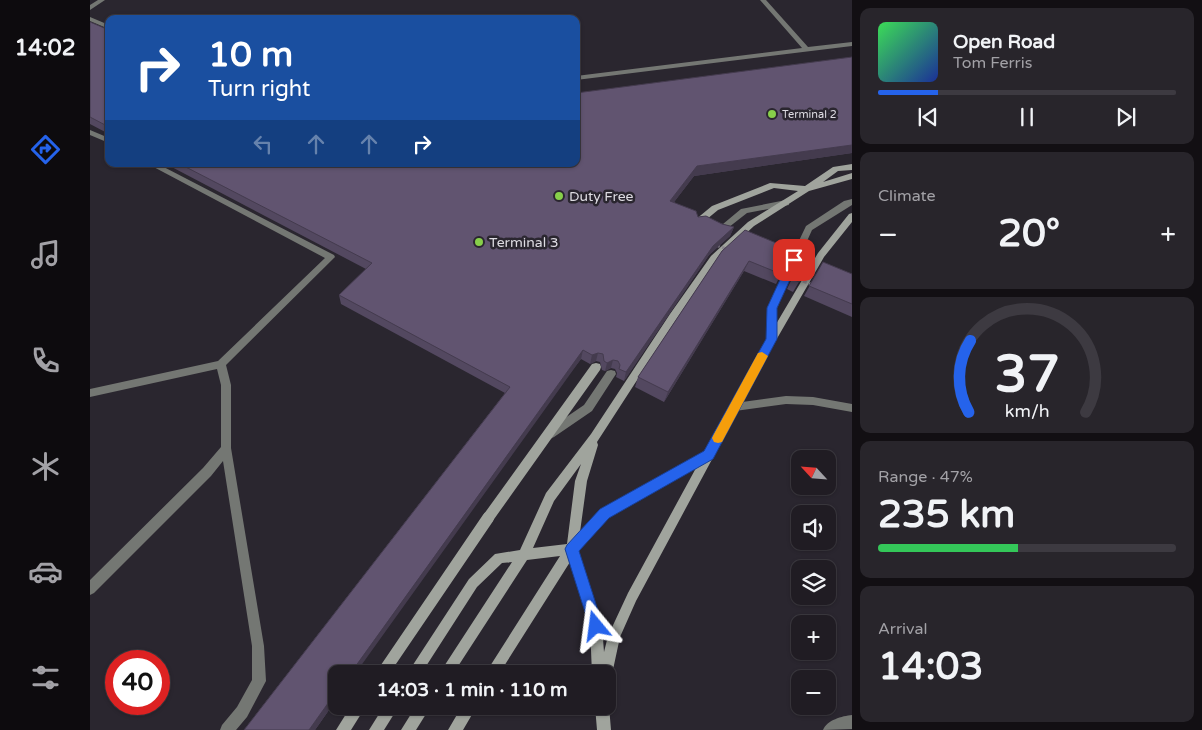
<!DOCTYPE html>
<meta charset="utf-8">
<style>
body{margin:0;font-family:"Varela Round",sans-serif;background:#28252b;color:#f1f3f6;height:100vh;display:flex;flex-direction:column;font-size:19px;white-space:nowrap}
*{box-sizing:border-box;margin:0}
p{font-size:16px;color:#a2a1a6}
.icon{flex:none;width:28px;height:28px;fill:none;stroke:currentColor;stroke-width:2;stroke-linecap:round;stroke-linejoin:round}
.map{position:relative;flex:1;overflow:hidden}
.drawer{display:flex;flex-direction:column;gap:8px;padding:8px;background:#120f13;width:350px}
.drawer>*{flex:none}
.guide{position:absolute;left:15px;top:15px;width:475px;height:152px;border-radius:10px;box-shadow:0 1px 4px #0004,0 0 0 1px #3d3a41;background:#1a4fa0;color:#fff;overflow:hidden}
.needle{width:32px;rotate:296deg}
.controls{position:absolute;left:701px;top:450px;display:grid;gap:10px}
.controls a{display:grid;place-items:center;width:45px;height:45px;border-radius:10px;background:#201c23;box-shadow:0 1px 4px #0004,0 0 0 1px #3d3a41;font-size:25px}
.speed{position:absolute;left:15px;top:650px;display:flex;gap:10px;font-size:25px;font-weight:700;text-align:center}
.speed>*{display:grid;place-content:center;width:65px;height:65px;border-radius:50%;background:#201c23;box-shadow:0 1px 4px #0004,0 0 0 1px #3d3a41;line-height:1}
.speed .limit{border:8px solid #d22;background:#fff;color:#111}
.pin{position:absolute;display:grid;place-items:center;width:42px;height:42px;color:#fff;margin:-21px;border-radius:10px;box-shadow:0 2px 8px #0006}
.me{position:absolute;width:55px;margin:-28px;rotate:344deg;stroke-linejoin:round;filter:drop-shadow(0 0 4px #0008)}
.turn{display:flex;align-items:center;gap:18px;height:105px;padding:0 20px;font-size:22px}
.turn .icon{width:65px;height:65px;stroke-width:2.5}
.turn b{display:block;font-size:35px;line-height:42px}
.lanes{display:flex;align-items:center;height:48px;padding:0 20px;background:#0003;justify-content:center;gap:25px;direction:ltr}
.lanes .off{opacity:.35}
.big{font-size:38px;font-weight:700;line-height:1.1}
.drawer .widget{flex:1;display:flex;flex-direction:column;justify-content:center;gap:8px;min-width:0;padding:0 18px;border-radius:10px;background:#28252b}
.drawer .dial{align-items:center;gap:0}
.dial svg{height:130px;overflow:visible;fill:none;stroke:#3d3a41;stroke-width:7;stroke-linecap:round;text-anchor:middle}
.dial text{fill:#f1f3f6;stroke:none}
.song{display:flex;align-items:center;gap:15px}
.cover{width:60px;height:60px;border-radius:8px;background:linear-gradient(135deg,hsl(130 70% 55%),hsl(230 70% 35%))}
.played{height:5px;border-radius:2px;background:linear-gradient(90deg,#2563eb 20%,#3d3a41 20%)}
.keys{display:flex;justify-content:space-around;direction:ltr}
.heat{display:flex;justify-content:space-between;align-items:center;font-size:28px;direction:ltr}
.charge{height:8px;border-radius:4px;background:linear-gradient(90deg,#34c759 47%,#3d3a41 0)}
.trip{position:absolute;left:238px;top:665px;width:288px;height:50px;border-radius:10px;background:#201c23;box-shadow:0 1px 4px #0004,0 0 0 1px #3d3a41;font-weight:700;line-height:50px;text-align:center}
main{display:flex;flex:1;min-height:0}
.tabs{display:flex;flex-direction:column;width:90px;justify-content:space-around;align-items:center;background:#0d0b0e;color:#a2a1a6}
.tabs .icon{width:35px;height:35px}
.tabs .active{color:#2563eb}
.tabs b{font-size:22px;color:#f1f3f6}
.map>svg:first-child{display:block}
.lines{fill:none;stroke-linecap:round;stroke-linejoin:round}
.lane{fill:#747773;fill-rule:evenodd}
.secondary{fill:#a0a49d;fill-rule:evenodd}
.path-bridge{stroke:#8b888f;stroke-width:3;stroke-dasharray:4 2.5;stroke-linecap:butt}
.secondary-bridge{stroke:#a0a49d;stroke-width:12}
.wall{fill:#534860}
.shaded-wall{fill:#443b4e}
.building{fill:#615470;stroke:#443b4e}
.route{fill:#2563eb;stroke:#184099}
.slow{fill:#f59e0b}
.poi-dot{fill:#87cf4a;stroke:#2a262f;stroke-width:2}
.labels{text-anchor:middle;stroke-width:5;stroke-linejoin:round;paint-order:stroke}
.far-poi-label{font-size:11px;fill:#dedce2;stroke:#2a262f;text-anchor:start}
.poi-label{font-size:14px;fill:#dedce2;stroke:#2a262f;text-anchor:start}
</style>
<main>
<nav class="tabs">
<b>14:02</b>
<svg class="icon active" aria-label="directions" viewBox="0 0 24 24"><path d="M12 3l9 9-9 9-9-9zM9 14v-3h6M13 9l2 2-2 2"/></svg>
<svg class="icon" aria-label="music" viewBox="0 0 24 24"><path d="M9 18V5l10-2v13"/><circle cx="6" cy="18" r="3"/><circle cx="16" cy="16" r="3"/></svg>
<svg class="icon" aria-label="phone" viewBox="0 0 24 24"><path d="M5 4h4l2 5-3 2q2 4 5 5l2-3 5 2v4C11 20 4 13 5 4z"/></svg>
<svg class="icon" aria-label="climate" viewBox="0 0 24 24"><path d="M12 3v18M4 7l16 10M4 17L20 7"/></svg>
<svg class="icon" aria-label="car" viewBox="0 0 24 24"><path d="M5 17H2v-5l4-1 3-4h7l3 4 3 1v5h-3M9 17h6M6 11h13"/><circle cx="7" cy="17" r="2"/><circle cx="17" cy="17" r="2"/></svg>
<svg class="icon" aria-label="filters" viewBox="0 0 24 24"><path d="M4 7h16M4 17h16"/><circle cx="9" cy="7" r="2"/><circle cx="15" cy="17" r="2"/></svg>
</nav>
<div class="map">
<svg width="762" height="730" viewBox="0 0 762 730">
<rect width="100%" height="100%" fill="#2a262f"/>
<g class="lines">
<path class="lane" d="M8,0H15L0,10V5Z
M670,0H676L718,47L762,42V46L486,80V76L712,48Z
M0,17L19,25V29L0,21Z
M0,130L19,138V143L0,135Z
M58,164H68L244,255L245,257L136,365L141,385V448L174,646L176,681L157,717L146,730H130L132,725L147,707L162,680V646L133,461L121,476L4,593L0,595V580L113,468L131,447V385L127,369L0,397V389L128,361L235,258Z
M762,199V205L722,230L687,308V339L682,343L679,342L677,339V308L716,226L754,201Z
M696,200L699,201V205L657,213L634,231H628L627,229L651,209Z
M521,370L525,371L526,374L502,411L464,437L460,439L456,437L455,434L456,431L494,405L517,371Z
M696,396L723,397L762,404V412L723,405L696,404L645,411L641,410L640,407L641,404L645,403Z
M762,715V729L733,730C737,720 752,716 762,715Z"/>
<path class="secondary" d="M762,164V170L748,171L733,182L762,173V179L719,191L664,226L627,260L586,320L507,442L508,445L497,481L490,532L511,509L615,452L679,336L728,253L759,214L762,213V222L734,257L685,342L546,601L530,637L521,679L516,680V674H502L500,626L480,562L409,674H395L470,556L437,560L363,674H349L422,562L412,563L387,587L331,674H317L379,579L405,554L430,550L456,493L501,434L580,314L621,256L658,222L708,191L684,188L628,210L611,224H605L604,222L605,220L622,206L680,183L715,186L743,167ZM491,464L485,481L477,544L443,548L464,501ZM606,468L538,593L518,636L514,652L512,626L488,551L519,517Z
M506,363L510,364L511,367L510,370L402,522L398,523L394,522L392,518L394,514L502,364Z
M516,701L519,706L521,730H507L505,706H516Z
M261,706H276L261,730H246Z
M294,706H309L294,730H279Z
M326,706H341L326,730H311Z
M372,706H387L373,730H358Z"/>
<path class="path-bridge" d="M626,245L639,250
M689,271L725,286"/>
<path class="secondary-bridge" d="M292,674L398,518"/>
</g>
<path class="wall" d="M0,22L19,30V134L0,124Z
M762,57V153L604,176L584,202L608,217L644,227L640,236L619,255L534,381L526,377L527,373L525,369L521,368L515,371L512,370L510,362L506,361L500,364L491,359L246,674V700L225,730H154L415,393L251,304L249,295L276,269L76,164H486Z
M703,250L686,284L654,271L574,402L545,387L548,377L632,251Z
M714,254L723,258L703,292L697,289Z
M733,262L762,274V317L714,296Z"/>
<path class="shaded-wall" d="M762,145V153L604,176L578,210L580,201L607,166Z
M644,227L640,236L619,255L534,381L536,372L623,246Z
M659,261L654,271L574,402L578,392Z
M493,350L491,359L265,674H260Z
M508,353L506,361L500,364L502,355Z
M523,360L521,368L515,371L517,363Z
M246,692V700L225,730H219Z"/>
<path class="building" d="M0,22L19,30V127L0,117Z
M762,57V145L607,166L580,201L606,211L608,217L616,216L632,224L644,227L623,246L536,372L529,369L530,365L528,361L523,360L517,363L514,361L513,354L508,353L502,355L493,350L260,674H246V692L219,730H154L420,387L249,295L282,263L90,164H486V93Z
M655,230L703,250L691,274L659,261L578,392L548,377L632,251Z
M714,254L723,258L709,282L703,279Z
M733,262L762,274V304L719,286Z"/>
<path class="route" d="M704,256L709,260L687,308V339L623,459L519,518L489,551L513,626L511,631L506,633L501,631L475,549L477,545L510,509L614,451L676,339L677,308L699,260Z"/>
<path class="slow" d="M672,352L678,356L632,442L628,443L624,442L622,438L624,434L668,353Z"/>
<g class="poi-dot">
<circle cx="682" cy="114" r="5"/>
<circle cx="469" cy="196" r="5"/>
<circle cx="389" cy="242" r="5"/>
</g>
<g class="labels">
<g class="far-poi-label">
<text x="692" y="118">Terminal 2</text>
</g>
<g class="poi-label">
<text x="479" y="201">Duty Free</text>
<text x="399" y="247">Terminal 3</text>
</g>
</g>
</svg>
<div class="controls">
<a><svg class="needle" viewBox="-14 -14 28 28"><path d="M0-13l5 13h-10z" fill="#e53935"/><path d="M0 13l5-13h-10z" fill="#a2a1a6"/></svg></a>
<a><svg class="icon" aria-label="sound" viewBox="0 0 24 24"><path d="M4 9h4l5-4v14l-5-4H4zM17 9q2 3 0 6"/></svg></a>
<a><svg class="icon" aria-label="layers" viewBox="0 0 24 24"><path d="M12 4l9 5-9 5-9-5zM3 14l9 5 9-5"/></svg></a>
<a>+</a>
<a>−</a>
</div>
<div class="speed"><div class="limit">40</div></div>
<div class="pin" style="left:704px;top:260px;background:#d93025"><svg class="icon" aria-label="arrive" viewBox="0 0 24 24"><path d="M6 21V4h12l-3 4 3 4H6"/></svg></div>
<svg class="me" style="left:506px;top:626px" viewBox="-20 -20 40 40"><path d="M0-17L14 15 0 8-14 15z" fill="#2563eb" stroke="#fff" stroke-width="4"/></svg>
<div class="trip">14:03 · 1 min · 110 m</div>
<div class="guide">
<div class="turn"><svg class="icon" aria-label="right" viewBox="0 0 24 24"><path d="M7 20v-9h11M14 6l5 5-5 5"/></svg><div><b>10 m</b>Turn right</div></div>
<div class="lanes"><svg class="icon off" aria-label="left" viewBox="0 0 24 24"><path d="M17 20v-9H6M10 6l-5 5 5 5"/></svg><svg class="icon off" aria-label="ahead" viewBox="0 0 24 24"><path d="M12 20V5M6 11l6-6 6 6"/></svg><svg class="icon off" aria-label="ahead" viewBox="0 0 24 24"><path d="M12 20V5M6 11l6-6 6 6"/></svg><svg class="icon" aria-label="right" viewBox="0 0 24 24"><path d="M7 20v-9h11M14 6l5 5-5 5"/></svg></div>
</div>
</div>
<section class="drawer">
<div class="widget">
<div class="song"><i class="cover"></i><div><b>Open Road</b><p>Tom Ferris</p></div></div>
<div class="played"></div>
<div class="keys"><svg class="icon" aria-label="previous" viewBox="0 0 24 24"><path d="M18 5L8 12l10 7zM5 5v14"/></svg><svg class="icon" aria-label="pause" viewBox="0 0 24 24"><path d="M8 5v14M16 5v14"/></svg><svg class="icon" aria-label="next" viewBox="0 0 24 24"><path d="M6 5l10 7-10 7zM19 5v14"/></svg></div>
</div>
<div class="widget"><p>Climate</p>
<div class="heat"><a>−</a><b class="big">20°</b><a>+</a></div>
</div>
<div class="widget dial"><svg viewBox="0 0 100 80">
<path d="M14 69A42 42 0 1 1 86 69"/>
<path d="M14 69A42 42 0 0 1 15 25" stroke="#2563eb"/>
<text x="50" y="56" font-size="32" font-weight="700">37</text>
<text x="50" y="72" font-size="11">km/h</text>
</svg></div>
<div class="widget"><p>Range · 47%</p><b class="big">235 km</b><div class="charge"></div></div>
<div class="widget"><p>Arrival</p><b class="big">14:03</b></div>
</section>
</main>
